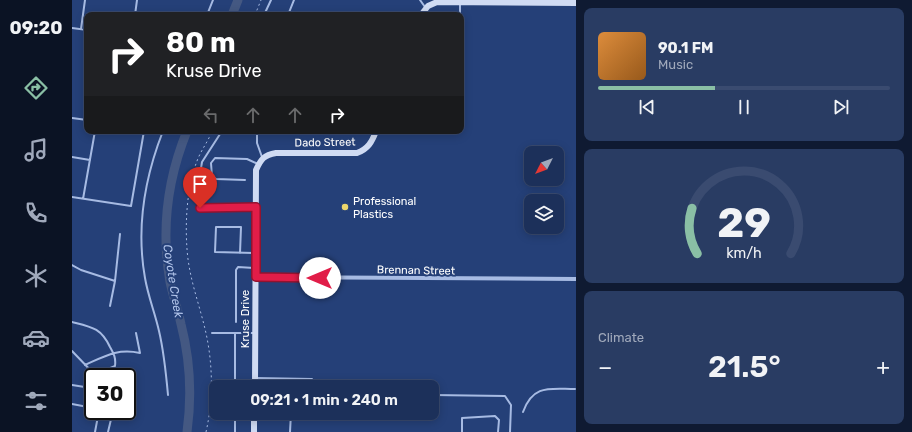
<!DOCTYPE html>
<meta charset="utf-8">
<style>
body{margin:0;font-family:Rubik,sans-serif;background:#293c63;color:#f1f3f6;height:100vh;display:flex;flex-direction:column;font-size:15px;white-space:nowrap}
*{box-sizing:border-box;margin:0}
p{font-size:13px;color:#a0a9bb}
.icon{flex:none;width:22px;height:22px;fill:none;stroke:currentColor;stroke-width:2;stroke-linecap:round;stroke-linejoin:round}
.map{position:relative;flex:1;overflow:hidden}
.details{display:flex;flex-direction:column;gap:8px;padding:8px;background:#0f1a32;width:336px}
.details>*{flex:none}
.guide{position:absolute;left:12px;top:12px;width:380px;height:122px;border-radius:8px;box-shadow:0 2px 10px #0003,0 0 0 1px #3a4b70;background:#202124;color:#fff;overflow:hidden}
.needle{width:26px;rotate:228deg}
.buttons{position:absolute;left:452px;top:146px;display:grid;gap:8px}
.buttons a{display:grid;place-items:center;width:40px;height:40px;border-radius:8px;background:#1c305a;box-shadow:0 2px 10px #0003,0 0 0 1px #3a4b70;font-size:20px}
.speed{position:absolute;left:12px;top:368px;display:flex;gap:8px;font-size:20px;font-weight:700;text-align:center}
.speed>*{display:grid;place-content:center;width:52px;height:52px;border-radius:50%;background:#1c305a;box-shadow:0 2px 10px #0003,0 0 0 1px #3a4b70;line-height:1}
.speed .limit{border:2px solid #111;border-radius:6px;background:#fff;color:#111}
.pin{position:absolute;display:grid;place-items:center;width:34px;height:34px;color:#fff;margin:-41px -17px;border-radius:50% 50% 50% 0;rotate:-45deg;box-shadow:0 0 4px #0007}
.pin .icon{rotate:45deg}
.me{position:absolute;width:44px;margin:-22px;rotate:270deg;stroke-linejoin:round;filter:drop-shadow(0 0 3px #0008)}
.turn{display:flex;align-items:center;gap:14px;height:84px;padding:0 16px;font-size:18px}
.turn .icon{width:52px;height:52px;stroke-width:2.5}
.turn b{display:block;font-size:28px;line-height:34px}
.lanes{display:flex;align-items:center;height:38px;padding:0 16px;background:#0003;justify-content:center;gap:20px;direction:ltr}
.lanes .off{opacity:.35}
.big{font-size:30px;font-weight:600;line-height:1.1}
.details .card{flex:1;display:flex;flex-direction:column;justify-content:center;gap:6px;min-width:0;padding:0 14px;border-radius:8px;background:#293c63}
.details .dial{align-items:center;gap:0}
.dial svg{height:104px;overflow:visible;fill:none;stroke:#3a4b70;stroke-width:7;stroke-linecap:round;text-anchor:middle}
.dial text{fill:#f1f3f6;stroke:none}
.song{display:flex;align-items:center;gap:12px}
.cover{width:48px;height:48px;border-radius:6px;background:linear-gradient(135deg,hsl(30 70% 55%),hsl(30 70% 35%))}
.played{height:4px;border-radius:2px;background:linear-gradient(90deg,#8abfa5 40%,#3a4b70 40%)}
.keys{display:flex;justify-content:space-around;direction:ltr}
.heat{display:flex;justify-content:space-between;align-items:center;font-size:22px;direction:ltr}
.trip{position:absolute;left:137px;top:380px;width:230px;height:40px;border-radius:8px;background:#1c305a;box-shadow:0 2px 10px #0003,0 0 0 1px #3a4b70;font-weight:600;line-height:40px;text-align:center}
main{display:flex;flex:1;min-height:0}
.dock{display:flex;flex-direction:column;width:72px;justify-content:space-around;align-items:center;background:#0b1324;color:#a0a9bb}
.dock .icon{width:28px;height:28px}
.dock .current{color:#8abfa5}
.dock b{font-size:18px;color:#f1f3f6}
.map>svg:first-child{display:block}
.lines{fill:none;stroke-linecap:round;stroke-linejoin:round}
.river{stroke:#445882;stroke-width:9}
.path{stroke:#a7bbe3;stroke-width:1;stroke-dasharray:2 3;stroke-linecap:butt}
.lane{stroke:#a7bbe3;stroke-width:2}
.street{stroke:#a7bbe3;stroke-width:4}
.secondary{stroke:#d0dbf3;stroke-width:6}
.route-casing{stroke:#92132f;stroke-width:10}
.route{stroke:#e11d48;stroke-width:7}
.poi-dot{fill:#ecd66c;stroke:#254078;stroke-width:1.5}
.labels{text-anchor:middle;stroke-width:4;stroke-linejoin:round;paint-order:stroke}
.street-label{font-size:11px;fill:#fff;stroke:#254078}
.poi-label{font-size:11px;fill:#fff;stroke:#254078;text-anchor:start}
.water-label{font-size:12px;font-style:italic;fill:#b2c5eb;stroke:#254078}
</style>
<main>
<nav class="dock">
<b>09:20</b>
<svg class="icon current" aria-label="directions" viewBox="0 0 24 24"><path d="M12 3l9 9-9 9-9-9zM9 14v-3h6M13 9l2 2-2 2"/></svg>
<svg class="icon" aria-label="music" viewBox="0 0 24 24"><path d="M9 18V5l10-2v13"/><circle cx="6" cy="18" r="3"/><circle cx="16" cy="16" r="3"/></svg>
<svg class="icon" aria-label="phone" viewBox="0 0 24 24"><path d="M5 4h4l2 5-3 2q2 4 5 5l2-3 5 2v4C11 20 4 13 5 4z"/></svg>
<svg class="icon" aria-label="climate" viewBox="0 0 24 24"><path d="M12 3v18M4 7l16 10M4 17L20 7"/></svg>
<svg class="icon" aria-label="car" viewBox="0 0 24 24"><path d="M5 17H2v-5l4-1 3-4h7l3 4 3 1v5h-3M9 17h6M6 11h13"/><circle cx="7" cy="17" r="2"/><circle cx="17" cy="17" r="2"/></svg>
<svg class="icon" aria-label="filters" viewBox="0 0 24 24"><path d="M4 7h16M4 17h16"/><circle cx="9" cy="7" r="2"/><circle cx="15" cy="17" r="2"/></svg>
</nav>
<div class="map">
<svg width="504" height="432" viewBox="0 0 504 432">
<rect width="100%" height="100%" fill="#254078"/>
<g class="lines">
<path class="river" d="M160,15L166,0
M115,131C95,180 89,230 98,282C101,296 106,310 109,324C118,359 120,396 115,432"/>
<path class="path" d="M183,15L189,0
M134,432C141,401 141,369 135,338C129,308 117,280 115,249C113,221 115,187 125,161C129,150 136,142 140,131"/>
<path class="lane" d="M348,0L353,7
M388,3V15
M63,15L65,0
M135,15L141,0
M192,15L199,0
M216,15L222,0
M0,28L15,30
M9,29L13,0
M15,93L13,104H15
M0,118L15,120
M91,131C73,177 64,228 73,278C76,296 83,313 87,331C92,352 94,373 96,395
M150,131L130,162L124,199L128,208L183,207
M185,131V143L190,157
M0,157L18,160
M173,180L144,179L140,177L139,163L143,158L175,159L186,164
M0,197L59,206L72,131
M11,199L23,131
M168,253L169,227H144L143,252L182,253
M0,265L9,270L43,281
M38,306L43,281L48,234
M0,322C20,327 29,328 38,347C42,354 44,358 43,366L29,372
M164,322V270L166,267L182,268
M140,333H182
M0,351L25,377
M13,365C33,356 46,348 68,353L64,333
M184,378L240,379L241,387
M0,385L19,388
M163,387V333
M219,387V379
M360,395L433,396L439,405L438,432
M0,404L21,408
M451,412C461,384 478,389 503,389
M163,413V432
M23,432L26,416L25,411
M36,432L41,411
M218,432L219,413
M390,432V418L423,416L427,420L426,432"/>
<path class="street" d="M184,277L504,279"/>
<path class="secondary" d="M349,15L356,6L365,2L504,3
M183,387L184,170C189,159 192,155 204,153H285C296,149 300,142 304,131
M182,432V413"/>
</g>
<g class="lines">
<defs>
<path id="route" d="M128,208L184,207V277L248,278"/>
</defs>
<use href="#route" class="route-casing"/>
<use href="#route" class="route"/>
</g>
<circle class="poi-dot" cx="273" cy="207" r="4"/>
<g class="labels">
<g class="street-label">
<text transform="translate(253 142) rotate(-1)" y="4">Dado Street</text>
<text transform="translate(344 270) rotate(1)" y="4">Brennan Street</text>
<text transform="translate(173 319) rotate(-90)" y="4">Kruse Drive</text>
</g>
<g class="poi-label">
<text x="281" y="205">Professional<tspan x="281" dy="13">Plastics</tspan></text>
</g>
<g class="water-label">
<text transform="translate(101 281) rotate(81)" y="4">Coyote Creek</text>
</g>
</g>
</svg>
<div class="buttons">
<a><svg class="needle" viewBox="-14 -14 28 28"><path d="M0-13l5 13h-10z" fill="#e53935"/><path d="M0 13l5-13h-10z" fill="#a0a9bb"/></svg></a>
<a><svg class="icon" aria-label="layers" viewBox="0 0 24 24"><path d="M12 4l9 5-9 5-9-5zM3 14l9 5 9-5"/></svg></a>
</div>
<div class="speed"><div class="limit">30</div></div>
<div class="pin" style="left:128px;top:208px;background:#d93025"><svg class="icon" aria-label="arrive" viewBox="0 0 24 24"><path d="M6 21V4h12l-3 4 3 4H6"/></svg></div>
<svg class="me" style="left:248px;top:278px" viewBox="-20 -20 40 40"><circle r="19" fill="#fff"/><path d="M0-13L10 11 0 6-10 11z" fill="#e11d48"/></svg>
<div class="trip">09:21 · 1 min · 240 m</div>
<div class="guide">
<div class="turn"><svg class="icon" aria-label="right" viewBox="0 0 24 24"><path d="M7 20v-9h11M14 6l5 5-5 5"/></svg><div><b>80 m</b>Kruse Drive</div></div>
<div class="lanes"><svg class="icon off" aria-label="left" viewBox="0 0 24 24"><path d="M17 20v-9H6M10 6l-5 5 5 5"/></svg><svg class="icon off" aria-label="ahead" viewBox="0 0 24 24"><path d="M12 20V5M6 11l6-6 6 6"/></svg><svg class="icon off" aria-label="ahead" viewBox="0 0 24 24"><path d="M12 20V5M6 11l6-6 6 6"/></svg><svg class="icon" aria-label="right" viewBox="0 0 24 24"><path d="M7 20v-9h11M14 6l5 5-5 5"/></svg></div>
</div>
</div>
<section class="details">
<div class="card">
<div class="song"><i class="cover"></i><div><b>90.1 FM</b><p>Music</p></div></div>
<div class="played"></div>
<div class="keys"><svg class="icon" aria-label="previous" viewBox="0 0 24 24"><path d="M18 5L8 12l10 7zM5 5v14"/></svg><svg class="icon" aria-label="pause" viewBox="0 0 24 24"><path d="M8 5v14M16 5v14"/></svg><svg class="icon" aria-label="next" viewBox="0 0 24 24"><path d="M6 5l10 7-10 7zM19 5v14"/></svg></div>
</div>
<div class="card dial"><svg viewBox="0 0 100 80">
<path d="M14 69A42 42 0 1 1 86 69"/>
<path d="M14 69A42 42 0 0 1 10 34" stroke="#8abfa5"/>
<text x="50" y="56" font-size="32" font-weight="700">29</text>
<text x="50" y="72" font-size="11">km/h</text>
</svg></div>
<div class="card"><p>Climate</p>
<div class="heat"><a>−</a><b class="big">21.5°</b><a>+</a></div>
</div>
</section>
</main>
